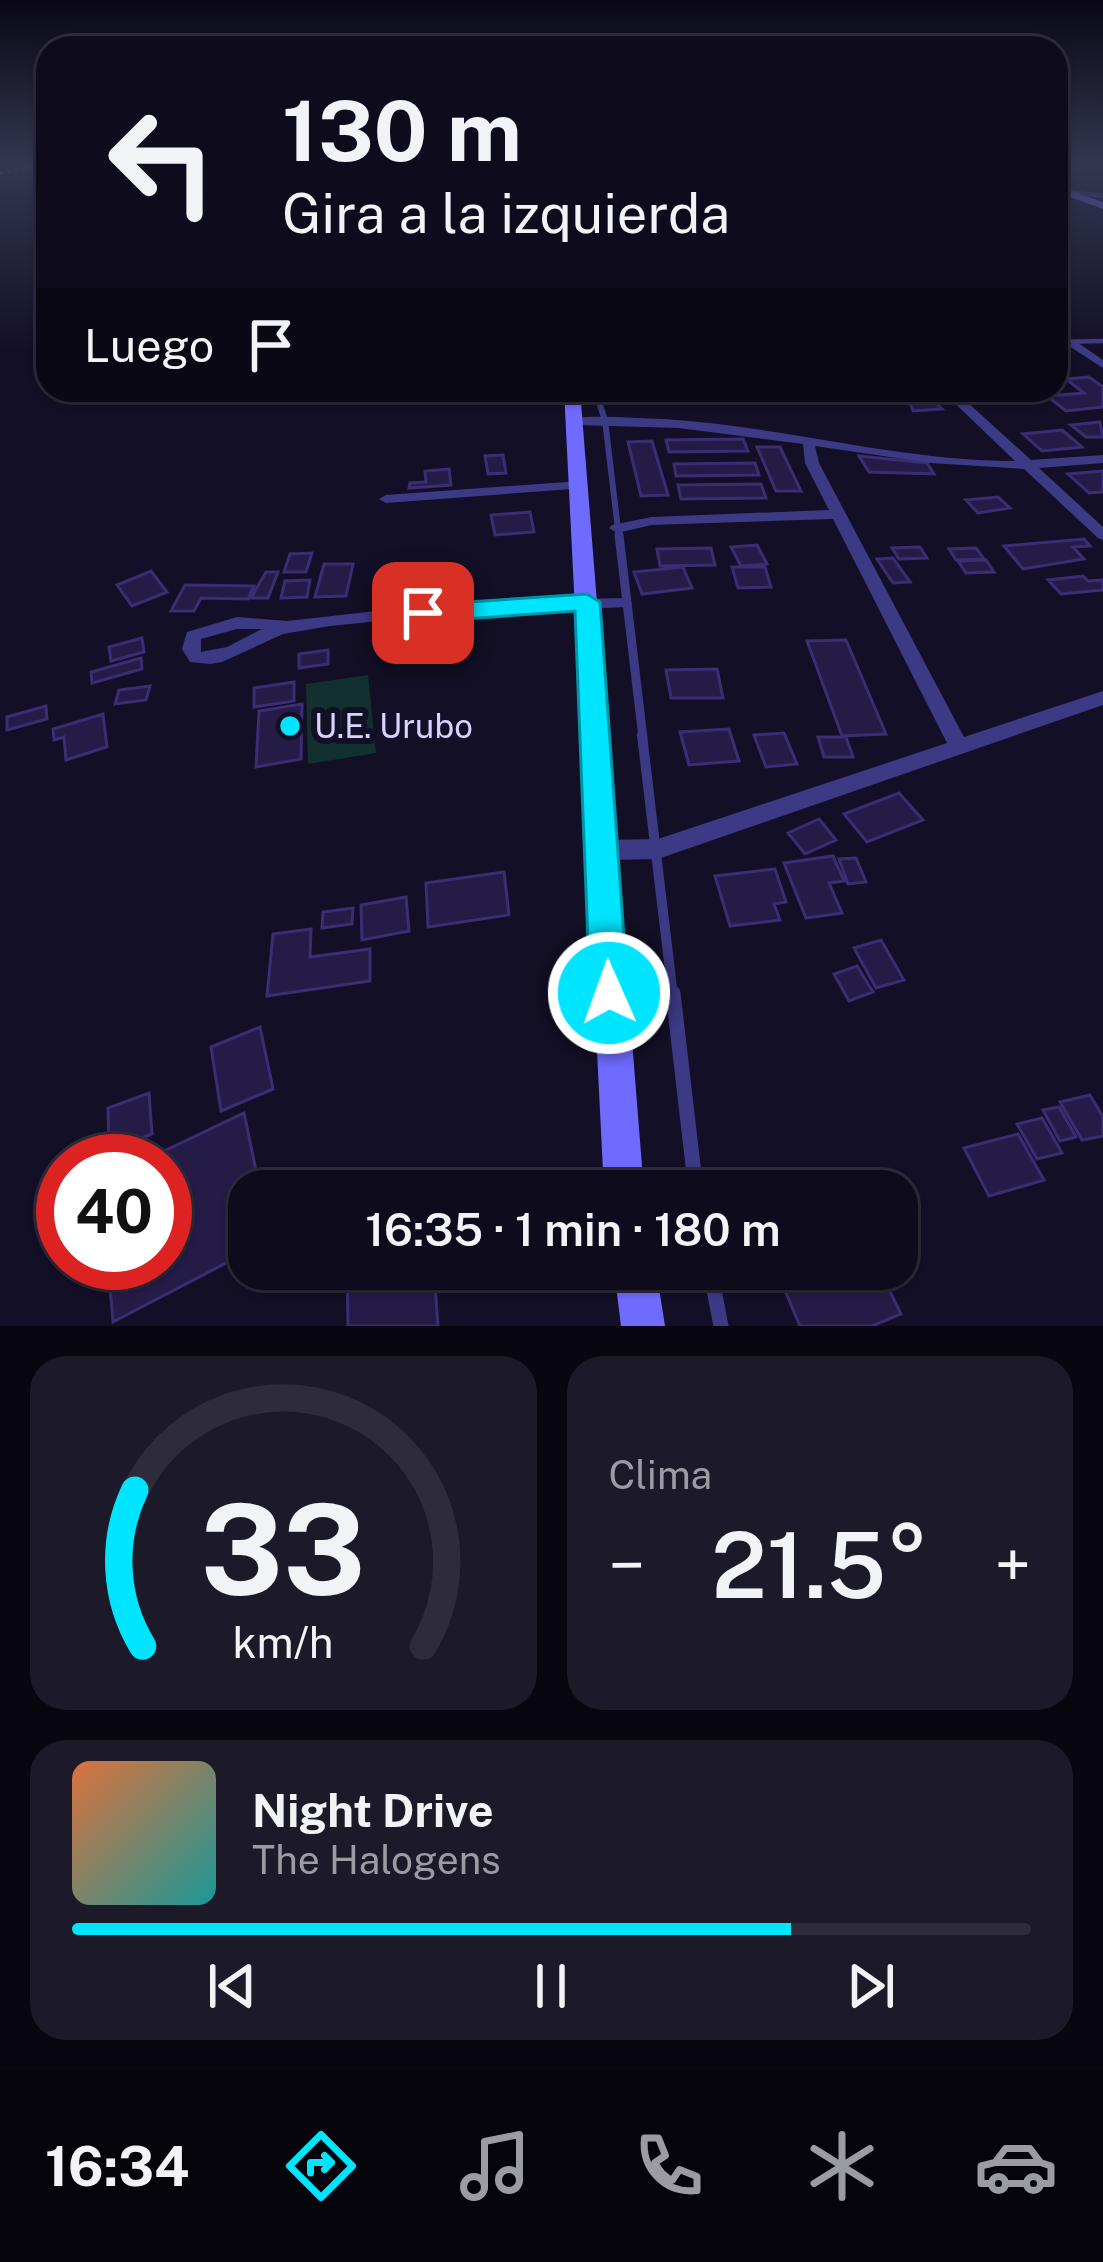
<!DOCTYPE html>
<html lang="es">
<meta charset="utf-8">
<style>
body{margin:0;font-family:"Public Sans",sans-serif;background:#1c1929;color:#f1f3f6;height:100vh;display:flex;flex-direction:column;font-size:45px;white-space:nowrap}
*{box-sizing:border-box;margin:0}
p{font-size:39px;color:#9b9ba3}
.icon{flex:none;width:66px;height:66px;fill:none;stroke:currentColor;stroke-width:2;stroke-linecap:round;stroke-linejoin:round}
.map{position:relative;height:1326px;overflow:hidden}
.drawer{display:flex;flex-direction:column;gap:30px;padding:30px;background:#08060f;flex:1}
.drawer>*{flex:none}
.hud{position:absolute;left:36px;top:36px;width:1032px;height:366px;border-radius:36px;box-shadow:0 3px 9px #0004,0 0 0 3px #2e2b3b;background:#0e0b1c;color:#f1f3f6;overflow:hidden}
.speed{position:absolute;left:36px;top:1134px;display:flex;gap:24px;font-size:60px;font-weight:700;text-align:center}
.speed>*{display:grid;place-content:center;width:156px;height:156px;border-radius:50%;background:#0e0b1c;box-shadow:0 3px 9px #0004,0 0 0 3px #2e2b3b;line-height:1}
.speed .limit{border:18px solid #d22;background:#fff;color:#111}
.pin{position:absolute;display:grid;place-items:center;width:102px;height:102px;color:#fff;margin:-51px;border-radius:24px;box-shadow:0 6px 18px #0006}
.me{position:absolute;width:132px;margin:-66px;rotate:358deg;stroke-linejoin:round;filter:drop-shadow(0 0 9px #0008)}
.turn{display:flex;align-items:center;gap:42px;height:252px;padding:0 48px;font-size:54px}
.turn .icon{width:156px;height:156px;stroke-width:2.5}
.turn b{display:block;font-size:84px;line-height:102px}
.then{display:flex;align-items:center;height:114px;padding:0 48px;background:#0003;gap:24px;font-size:45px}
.big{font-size:90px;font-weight:600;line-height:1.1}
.drawer .card{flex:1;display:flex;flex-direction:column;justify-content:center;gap:18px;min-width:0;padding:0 42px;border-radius:36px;background:#1c1929}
.drawer .dial{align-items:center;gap:0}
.dial svg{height:312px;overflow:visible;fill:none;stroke:#2e2b3b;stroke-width:7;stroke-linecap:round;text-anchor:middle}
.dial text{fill:#f1f3f6;stroke:none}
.song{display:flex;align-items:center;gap:36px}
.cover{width:144px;height:144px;border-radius:18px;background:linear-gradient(135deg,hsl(20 70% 55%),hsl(180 70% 35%))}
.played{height:12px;border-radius:6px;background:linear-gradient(90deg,#00e5ff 75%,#2e2b3b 75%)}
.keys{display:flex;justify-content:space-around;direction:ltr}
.heat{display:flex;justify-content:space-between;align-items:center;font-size:66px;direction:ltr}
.drawer .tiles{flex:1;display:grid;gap:30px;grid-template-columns:1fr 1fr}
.card:last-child{grid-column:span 2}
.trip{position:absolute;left:228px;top:1170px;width:690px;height:120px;border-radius:36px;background:#0e0b1c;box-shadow:0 3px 9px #0004,0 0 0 3px #2e2b3b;font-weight:600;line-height:120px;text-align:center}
.dock{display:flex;height:192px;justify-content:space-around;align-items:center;background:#06040b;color:#9b9ba3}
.dock .icon{width:84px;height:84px}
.dock .on{color:#00e5ff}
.dock b{font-size:54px;color:#f1f3f6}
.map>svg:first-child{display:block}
.green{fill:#12302f}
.building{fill:#241b47;stroke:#3b2d73;stroke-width:3}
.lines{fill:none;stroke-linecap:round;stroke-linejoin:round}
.path{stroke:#2fb8b0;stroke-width:3;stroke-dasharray:3 4.5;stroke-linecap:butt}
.lane-far4{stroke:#3d3a85;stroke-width:4.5}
.lane-far3{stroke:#3d3a85;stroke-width:6}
.lane-far2{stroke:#3d3a85;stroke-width:9}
.lane-far1{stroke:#3d3a85;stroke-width:10}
.lane{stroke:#3d3a85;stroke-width:15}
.street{fill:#3d3a85;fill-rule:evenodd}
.secondary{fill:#6f6bff;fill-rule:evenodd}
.route{fill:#00e5ff;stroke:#0095a6;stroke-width:3}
.poi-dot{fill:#00e5ff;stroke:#130f26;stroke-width:4.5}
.labels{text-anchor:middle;stroke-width:12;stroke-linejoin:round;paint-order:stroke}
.poi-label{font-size:33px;fill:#d9d4ff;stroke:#130f26;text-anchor:start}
</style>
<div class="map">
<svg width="1103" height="1326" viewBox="0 0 1103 1326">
<rect width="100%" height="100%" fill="#130f26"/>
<path class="green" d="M368,675L376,753L308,764L306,684Z"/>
<path class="building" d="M1089,377L1103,387V407L1066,411L1047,396L1084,393L1066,379Z
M916,393L926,403L935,402L942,409L913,411L909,400L894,402L888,395Z
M1100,422L1103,437H1086L1071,425Z
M1062,430L1082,447L1042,451L1023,434Z
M743,439L748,451L669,452L666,440Z
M652,441L668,495L641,496L628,442Z
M757,447H780L801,491H776Z
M503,455L506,473L488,474L485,456Z
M859,456L927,463L934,474L869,472Z
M755,463L759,475L676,476L674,464Z
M449,469L451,485L409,488L410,483L426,482L425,471Z
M1103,471V492L1089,493L1068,474Z
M761,484L766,498L681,499L678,485Z
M998,497L1010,508L978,513L966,500Z
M530,512L534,532L495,535L491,515Z
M1084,539L1090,546L1073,547L1084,559L1023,569L1004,546Z
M757,545L767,564L741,566L731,547Z
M920,547L927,558L899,559L892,548Z
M711,548L715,565L660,566L657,549Z
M976,548L984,559L956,560L949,549Z
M312,553L306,572H284L290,554Z
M893,558L910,582L893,583L877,559Z
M986,560L994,572L966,573L958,561Z
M324,564H353L346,596L315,597Z
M683,567L692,588L642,594L634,572Z
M732,567H765L771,587L738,588Z
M151,571L167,592L132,606L117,585Z
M266,572H278L268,598H251Z
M1083,576L1088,581L1103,580V590L1061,594L1048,580Z
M310,580L307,597L281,598L285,581Z
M185,585L254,586L248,599L201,598L194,611H171Z
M142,638L144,652L111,661L109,647Z
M846,640L886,734L842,736L807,641Z
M328,650V664L299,668V654Z
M141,658L142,669L92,683L91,672Z
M717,669L723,698H671L666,670Z
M294,682V701L254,707V688Z
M150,686L146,700L115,704L119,690Z
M302,704L301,759L256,767L259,711Z
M46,706L47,719L7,730V717Z
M103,714L107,747L66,760L64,737L54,740L53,729Z
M729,729L739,761L689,765L680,732Z
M784,733L797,764L766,767L754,735Z
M818,737H846L853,757H824Z
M899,793L923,820L867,842L844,814Z
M819,819L836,840L805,854L788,833Z
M833,856L844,881L829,883L842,913L806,918L784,863Z
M856,858L866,882L848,884L839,859Z
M775,869L786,902L774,904L780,920L730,926L715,876Z
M504,872L509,915L428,927L426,883Z
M406,897L409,931L362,940L361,905Z
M353,908L352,924L322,928L323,912Z
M311,929L310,957L370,949V981L267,996L273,934Z
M881,940L904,980L876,988L854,948Z
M857,966L873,992L849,1001L834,974Z
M260,1027L273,1089L221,1111L211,1047Z
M149,1093L152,1134L109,1151L108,1108Z
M1090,1095L1103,1117V1136L1082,1140L1060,1102Z
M1059,1107L1076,1137L1060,1141L1043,1110Z
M244,1113L258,1180L257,1191H249V1251L113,1322L108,1263H165V1161H143Z
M1042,1118L1062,1153L1037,1159L1017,1124Z
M1018,1134L1044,1180L989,1196L964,1148Z
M347,1269H434L438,1326H348Z
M776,1269H879L901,1314L872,1326H800Z"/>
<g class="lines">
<path class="path" d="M0,173L39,166"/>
<path class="lane-far4" d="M1067,192L1103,196
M1056,342L1103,341"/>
<path class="lane-far3" d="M595,390L605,420L619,538"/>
<path class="lane-far2" d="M619,535L643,738"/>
<path class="lane-far1" d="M642,735L673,996"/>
<path class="lane" d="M673,993L696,1191
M710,1269L721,1326"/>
<path class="street" d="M1066,340H1074L1103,360V368L1066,344Z
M941,390H954L1031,460L1103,455V463L1039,468L1103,527V540L1098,538L1024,469L931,463L815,446L819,463L964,737L1103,691V705L658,859L604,860L596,857L593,850L596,843L604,840L658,839L947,743L833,519L652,525L617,533L609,528L612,525L652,517L829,510L805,463L803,444L679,428L576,425L570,421L572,418C602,415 634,418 664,419C782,426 897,461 1015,461Z
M580,481L587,485L585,488L386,503L379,499L386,495Z
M624,598L632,603L630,607L457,613L330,626L283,634L222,662L210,664L190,662L182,649L187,632L237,617L287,621L457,602ZM237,629H262L227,647L201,652V639Z"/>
<path class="secondary" d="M1056,186L1103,202V209L1056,192Z
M564,390H580L644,1191H604Z
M614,1269H656L665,1326H621Z"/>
</g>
<linearGradient id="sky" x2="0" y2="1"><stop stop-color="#0a0815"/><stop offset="0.47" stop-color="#333752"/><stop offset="1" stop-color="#333752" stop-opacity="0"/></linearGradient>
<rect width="1103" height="351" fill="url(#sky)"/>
<path class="route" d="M587,594L600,602L628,993L623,1007L609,1012L596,1007L590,993L575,611L423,622L410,613L423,605Z"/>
<circle class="poi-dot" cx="290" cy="726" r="12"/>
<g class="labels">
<g class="poi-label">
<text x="314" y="738">U.E. Urubo</text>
</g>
</g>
</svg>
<div class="speed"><div class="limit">40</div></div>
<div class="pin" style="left:423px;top:613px;background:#d93025"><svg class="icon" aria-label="arrive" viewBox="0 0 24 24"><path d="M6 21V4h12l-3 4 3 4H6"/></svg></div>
<svg class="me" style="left:609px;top:993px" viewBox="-20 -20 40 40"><circle r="17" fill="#00e5ff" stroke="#fff" stroke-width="3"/><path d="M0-11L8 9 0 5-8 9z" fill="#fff"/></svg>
<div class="trip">16:35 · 1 min · 180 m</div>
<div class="hud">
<div class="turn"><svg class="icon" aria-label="left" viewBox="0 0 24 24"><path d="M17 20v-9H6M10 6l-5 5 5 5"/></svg><div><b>130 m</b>Gira a la izquierda</div></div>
<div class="then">Luego<svg class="icon" aria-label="arrive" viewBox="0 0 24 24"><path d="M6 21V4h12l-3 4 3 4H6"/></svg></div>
</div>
</div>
<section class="drawer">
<div class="tiles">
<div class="card dial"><svg viewBox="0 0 100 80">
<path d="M14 69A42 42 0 1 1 86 69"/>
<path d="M14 69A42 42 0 0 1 12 29" stroke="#00e5ff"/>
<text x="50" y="56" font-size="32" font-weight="700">33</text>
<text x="50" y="72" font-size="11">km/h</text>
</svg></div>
<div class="card"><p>Clima</p>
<div class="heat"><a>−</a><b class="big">21.5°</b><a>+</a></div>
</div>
<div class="card">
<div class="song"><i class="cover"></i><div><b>Night Drive</b><p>The Halogens</p></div></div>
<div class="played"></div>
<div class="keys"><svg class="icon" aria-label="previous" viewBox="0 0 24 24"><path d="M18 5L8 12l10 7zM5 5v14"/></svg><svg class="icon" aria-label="pause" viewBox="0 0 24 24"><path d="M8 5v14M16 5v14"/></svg><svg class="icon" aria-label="next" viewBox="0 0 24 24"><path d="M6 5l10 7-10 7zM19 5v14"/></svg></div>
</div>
</div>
</section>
<nav class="dock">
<b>16:34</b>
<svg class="icon on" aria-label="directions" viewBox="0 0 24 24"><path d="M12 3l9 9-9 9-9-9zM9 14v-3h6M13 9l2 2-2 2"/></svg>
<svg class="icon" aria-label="music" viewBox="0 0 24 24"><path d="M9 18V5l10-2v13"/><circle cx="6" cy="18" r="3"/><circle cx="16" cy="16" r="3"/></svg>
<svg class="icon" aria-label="phone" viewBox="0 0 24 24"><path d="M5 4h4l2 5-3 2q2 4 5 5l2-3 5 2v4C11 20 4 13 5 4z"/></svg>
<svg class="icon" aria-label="climate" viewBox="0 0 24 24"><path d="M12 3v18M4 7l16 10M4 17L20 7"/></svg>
<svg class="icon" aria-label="car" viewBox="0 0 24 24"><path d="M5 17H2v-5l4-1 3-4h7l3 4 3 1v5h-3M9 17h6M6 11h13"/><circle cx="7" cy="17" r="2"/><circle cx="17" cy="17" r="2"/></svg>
</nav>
